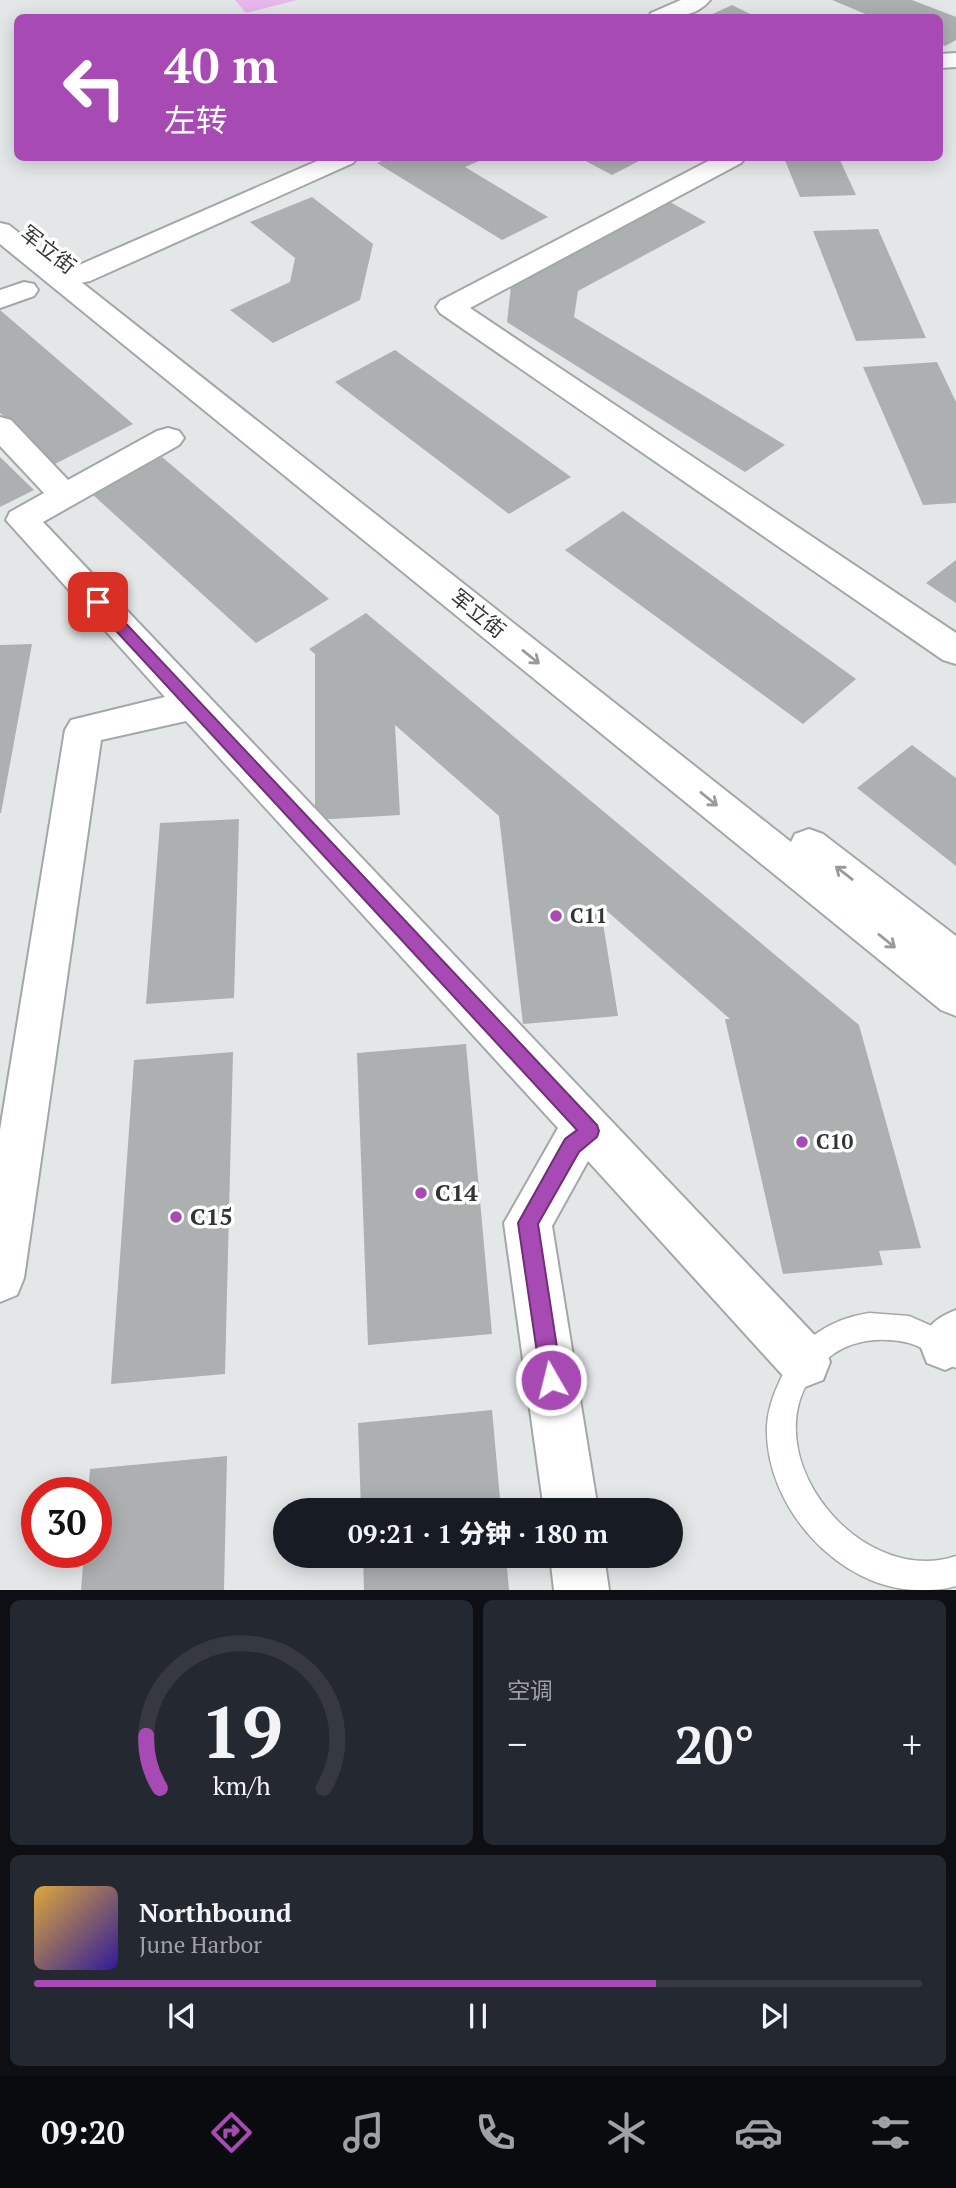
<!DOCTYPE html>
<html lang="zh">
<meta charset="utf-8">
<style>
body{margin:0;font-family:"PT Serif","Noto Sans SC",serif;background:#242831;color:#f1f3f6;height:100vh;display:flex;flex-direction:column;font-size:26px;white-space:nowrap}
*{box-sizing:border-box;margin:0}
p{font-size:23px;color:#9ea1a6}
.icon{flex:none;width:38px;height:38px;fill:none;stroke:currentColor;stroke-width:2;stroke-linecap:round;stroke-linejoin:round}
.map{position:relative;height:1590px;overflow:hidden}
.details{display:flex;flex-direction:column;gap:10px;padding:10px;background:#0d0f14;flex:1}
.details>*{flex:none}
.hud{position:absolute;left:14px;top:14px;width:929px;height:147px;border-radius:10px;box-shadow:0 4px 18px #0003;background:#a84ab4;color:#fff;overflow:hidden}
.speed{position:absolute;left:21px;top:1477px;display:flex;gap:14px;font-size:35px;font-weight:700;text-align:center}
.speed>*{display:grid;place-content:center;width:91px;height:91px;border-radius:50%;background:#171b24;box-shadow:0 4px 18px #0003;line-height:1}
.speed .limit{border:10px solid #d22;background:#fff;color:#111}
.pin{position:absolute;display:grid;place-items:center;width:60px;height:60px;color:#fff;margin:-30px;border-radius:14px;box-shadow:0 4px 10px #0006}
.me{position:absolute;width:77px;margin:-38px;rotate:352deg;stroke-linejoin:round;filter:drop-shadow(0 0 5px #0008)}
.turn{display:flex;align-items:center;gap:24px;height:147px;padding:0 35px;font-size:32px}
.turn .icon{width:91px;height:91px;stroke-width:2.5}
.turn b{display:block;font-size:49px;line-height:60px}
.big{font-size:52px;font-weight:800;line-height:1.1}
.details .card{flex:1;display:flex;flex-direction:column;justify-content:center;gap:10px;min-width:0;padding:0 24px;border-radius:10px;background:#242831}
.details .dial{align-items:center;gap:0}
.dial svg{height:182px;overflow:visible;fill:none;stroke:#363941;stroke-width:7;stroke-linecap:round;text-anchor:middle}
.dial text{fill:#f1f3f6;stroke:none}
.song{display:flex;align-items:center;gap:21px}
.cover{width:84px;height:84px;border-radius:10px;background:linear-gradient(135deg,hsl(40 70% 55%),hsl(250 70% 35%))}
.played{height:7px;border-radius:4px;background:linear-gradient(90deg,#a84ab4 70%,#363941 70%)}
.keys{display:flex;justify-content:space-around;direction:ltr}
.heat{display:flex;justify-content:space-between;align-items:center;font-size:38px;direction:ltr}
.details .tiles{flex:1;display:grid;gap:10px;grid-template-columns:1fr 1fr}
.card:last-child{grid-column:span 2}
.trip{position:absolute;left:273px;top:1498px;width:410px;height:70px;border-radius:35px;background:#171b24;box-shadow:0 4px 18px #0003;font-weight:800;line-height:70px;text-align:center}
.dock{display:flex;height:112px;justify-content:space-around;align-items:center;background:#090b0e;color:#9ea1a6}
.dock .icon{width:49px;height:49px}
.dock .current{color:#a84ab4}
.dock b{font-size:32px;color:#f1f3f6}
.map>svg:first-child{display:block}
.green{fill:#e7b8eb}
.building{fill:#acb0b0}
.lines{fill:none;stroke-linecap:round;stroke-linejoin:round}
.lane-casing{stroke:#a3a7a7;stroke-width:3}
.street-casing{stroke:#a3a7a7;stroke-width:4}
.secondary-casing{stroke:#a3a7a7;stroke-width:4}
.lane{fill:#fff;fill-rule:evenodd}
.street{fill:#fff;fill-rule:evenodd}
.secondary{fill:#fff;fill-rule:evenodd}
.oneway{stroke:#999a9a}
.route{fill:#a84ab4;stroke:#6d3075;stroke-width:2}
.poi-dot{fill:#a84ab4;stroke:#fff;stroke-width:2.5}
.labels{text-anchor:middle;stroke-width:7;stroke-linejoin:round;paint-order:stroke}
.street-label{font-size:21px;fill:#333535;stroke:#fff}
.poi-label{font-size:21px;font-weight:bold;fill:#333535;stroke:#fff;text-anchor:start}
.near-poi-label{font-size:24px;font-weight:bold;fill:#333535;stroke:#fff;text-anchor:start}
</style>
<div class="map">
<svg width="956" height="1590" viewBox="0 0 956 1590">
<rect width="100%" height="100%" fill="#e3e7e8"/>
<path class="green" d="M235,0H297L246,13Z"/>
<path class="building" d="M832,0H912L956,17V40L945,46L940,44V18H875Z
M732,5L758,18H704Z
M389,158H486L465,167L548,217L502,240L377,163Z
M580,158H637L641,160L612,175Z
M784,158H839L856,195L800,197Z
M312,197L373,244L360,300L273,343L230,310L290,282L295,258L250,222Z
M670,202L706,222L578,291L574,317L785,445L745,472L507,322L511,286Z
M878,229L926,338L856,341L813,231Z
M0,310L133,424L55,464L0,413Z
M395,350L571,477L509,514L335,382Z
M937,362L956,402V503L923,505L863,367Z
M0,457L34,490L0,507Z
M162,457L329,599L256,643L92,494Z
M623,511L856,679L803,724L565,550Z
M956,560V603L926,583Z
M366,613L859,1025L921,1248L879,1251L883,1265L783,1274L725,1019H730L600,905L618,1016L523,1024L499,816L395,725L400,815L315,820V654L309,649Z
M32,644L1,813H0V645Z
M912,745L956,778V866L857,788Z
M239,819L234,998L146,1004L160,823Z
M466,1044L492,1334L368,1345L357,1053Z
M233,1052L225,1374L111,1384L134,1060Z
M492,1410L501,1510H361L358,1423Z
M227,1456L224,1590H81L84,1552H96V1493H88L90,1469Z
M363,1556H506L509,1590H364Z"/>
<g class="lines">
<defs>
<path id="lane" d="M869,1313L909,1316L955,1336L956,1368C939,1361 927,1348 909,1343C879,1336 846,1340 824,1362C742,1441 855,1590 956,1556V1586C944,1590 932,1590 919,1590C839,1590 764,1506 767,1426C768,1406 776,1388 785,1370C802,1337 832,1319 869,1313Z"/>
<path id="street" d="M681,0H710C696,18 669,18 648,18L651,13Z
M956,53V67L940,68V54Z
M324,158H357L353,163L90,281L80,283L70,281L66,275L70,269Z
M714,158H745L741,163L470,308L956,633V664L943,660L440,313L436,307L440,301Z
M24,282L34,284L38,290L34,296L0,308V290Z
M0,417L11,420L68,480L157,431L168,428L179,431L184,438L179,445L43,522L823,1344L830,1362L823,1380L805,1387L787,1380L588,1161L552,1226L598,1510H544L504,1223L558,1128L186,721L101,740L24,1278L17,1295L0,1302V1130L65,730L71,720L165,697L6,520L10,512L44,493L0,446Z
M956,1310V1365L945,1370L927,1363L920,1345C928,1325 936,1318 956,1310Z
M550,1556H604L609,1590H554Z"/>
<path id="secondary" d="M0,223L9,225L791,842L795,834L809,829L823,834L956,936V1016L941,1010L0,244Z"/>
</defs>
<use href="#lane" class="lane-casing"/>
<use href="#street" class="street-casing"/>
<use href="#secondary" class="secondary-casing"/>
<use href="#lane" class="lane"/>
<use href="#street" class="street"/>
<use href="#secondary" class="secondary"/>
</g>
<defs><path id="oneway-shaft" d="M-6 0H5M1.5-3L5.5 0L1.5 3" fill="none" stroke-width="1.6" stroke-linecap="round" stroke-linejoin="round" transform="scale(1.75)"/></defs>
<g class="oneway">
<use href="#oneway-shaft" transform="translate(531 657) rotate(39)"/>
<use href="#oneway-shaft" transform="translate(709 799) rotate(39)"/>
<use href="#oneway-shaft" transform="translate(844 873) rotate(-142)"/>
<use href="#oneway-shaft" transform="translate(887 941) rotate(39)"/>
</g>
<path class="route" d="M98,597L103,599L597,1125L599,1131L597,1137L579,1152L538,1224L562,1380L559,1387L551,1390L544,1387L541,1380L518,1223L565,1139L577,1130L93,606L91,602Z"/>
<g class="poi-dot">
<circle cx="556" cy="916" r="7"/>
<circle cx="802" cy="1142" r="7"/>
<circle cx="421" cy="1193" r="7"/>
<circle cx="176" cy="1217" r="7"/>
</g>
<g class="labels">
<g class="street-label">
<text transform="translate(48 250) rotate(38)" y="7">军立街</text>
<text transform="translate(478 614) rotate(39)" y="7">军立街</text>
</g>
<g class="poi-label">
<text x="570" y="923">C11</text>
<text x="816" y="1149">C10</text>
</g>
<g class="near-poi-label">
<text x="435" y="1201">C14</text>
<text x="190" y="1225">C15</text>
</g>
</g>
</svg>
<div class="speed"><div class="limit">30</div></div>
<div class="pin" style="left:98px;top:602px;background:#d93025"><svg class="icon" aria-label="arrive" viewBox="0 0 24 24"><path d="M6 21V4h12l-3 4 3 4H6"/></svg></div>
<svg class="me" style="left:551px;top:1380px" viewBox="-20 -20 40 40"><circle r="17" fill="#a84ab4" stroke="#fff" stroke-width="3"/><path d="M0-11L8 9 0 5-8 9z" fill="#fff"/></svg>
<div class="trip">09:21 · 1 分钟 · 180 m</div>
<div class="hud">
<div class="turn"><svg class="icon" aria-label="left" viewBox="0 0 24 24"><path d="M17 20v-9H6M10 6l-5 5 5 5"/></svg><div><b>40 m</b>左转</div></div>
</div>
</div>
<section class="details">
<div class="tiles">
<div class="card dial"><svg viewBox="0 0 100 80">
<path d="M14 69A42 42 0 1 1 86 69"/>
<path d="M14 69A42 42 0 0 1 8 46" stroke="#a84ab4"/>
<text x="50" y="56" font-size="32" font-weight="700">19</text>
<text x="50" y="72" font-size="11">km/h</text>
</svg></div>
<div class="card"><p>空调</p>
<div class="heat"><a>−</a><b class="big">20°</b><a>+</a></div>
</div>
<div class="card">
<div class="song"><i class="cover"></i><div><b>Northbound</b><p>June Harbor</p></div></div>
<div class="played"></div>
<div class="keys"><svg class="icon" aria-label="previous" viewBox="0 0 24 24"><path d="M18 5L8 12l10 7zM5 5v14"/></svg><svg class="icon" aria-label="pause" viewBox="0 0 24 24"><path d="M8 5v14M16 5v14"/></svg><svg class="icon" aria-label="next" viewBox="0 0 24 24"><path d="M6 5l10 7-10 7zM19 5v14"/></svg></div>
</div>
</div>
</section>
<nav class="dock">
<b>09:20</b>
<svg class="icon current" aria-label="directions" viewBox="0 0 24 24"><path d="M12 3l9 9-9 9-9-9zM9 14v-3h6M13 9l2 2-2 2"/></svg>
<svg class="icon" aria-label="music" viewBox="0 0 24 24"><path d="M9 18V5l10-2v13"/><circle cx="6" cy="18" r="3"/><circle cx="16" cy="16" r="3"/></svg>
<svg class="icon" aria-label="phone" viewBox="0 0 24 24"><path d="M5 4h4l2 5-3 2q2 4 5 5l2-3 5 2v4C11 20 4 13 5 4z"/></svg>
<svg class="icon" aria-label="climate" viewBox="0 0 24 24"><path d="M12 3v18M4 7l16 10M4 17L20 7"/></svg>
<svg class="icon" aria-label="car" viewBox="0 0 24 24"><path d="M5 17H2v-5l4-1 3-4h7l3 4 3 1v5h-3M9 17h6M6 11h13"/><circle cx="7" cy="17" r="2"/><circle cx="17" cy="17" r="2"/></svg>
<svg class="icon" aria-label="filters" viewBox="0 0 24 24"><path d="M4 7h16M4 17h16"/><circle cx="9" cy="7" r="2"/><circle cx="15" cy="17" r="2"/></svg>
</nav>
